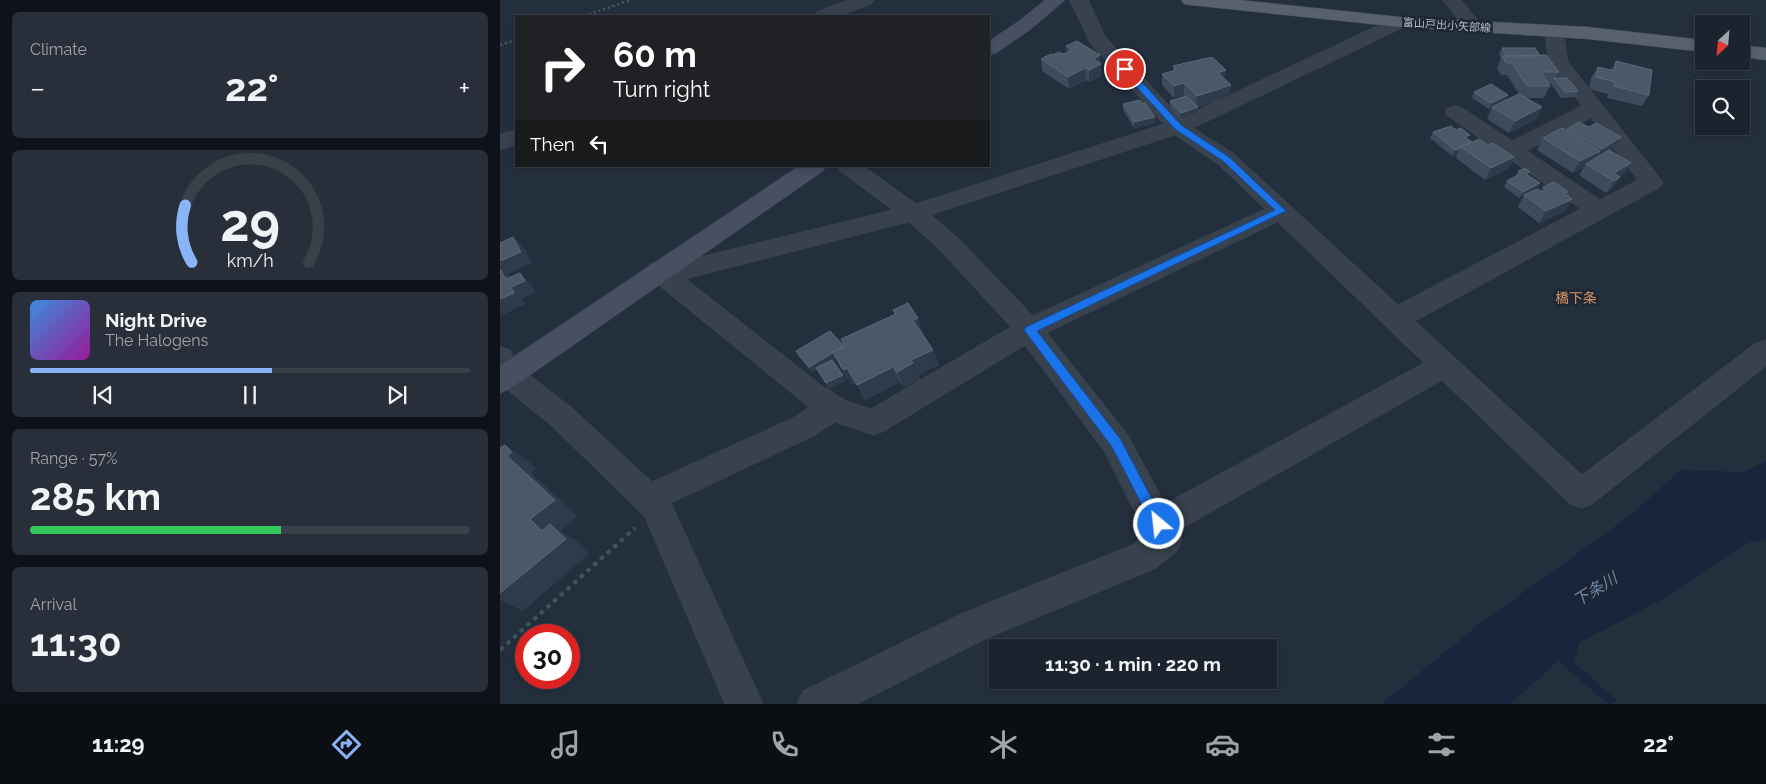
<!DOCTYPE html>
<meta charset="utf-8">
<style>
body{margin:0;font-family:Raleway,"Noto Sans JP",sans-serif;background:#282f3a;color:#f1f3f6;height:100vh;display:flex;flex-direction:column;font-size:19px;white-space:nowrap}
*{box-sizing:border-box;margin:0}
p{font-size:16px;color:#a0a4aa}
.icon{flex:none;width:28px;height:28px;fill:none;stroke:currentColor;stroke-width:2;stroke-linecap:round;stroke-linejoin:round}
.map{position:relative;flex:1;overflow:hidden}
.panel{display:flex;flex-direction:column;gap:12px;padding:12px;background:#0f1319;width:500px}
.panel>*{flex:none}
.guide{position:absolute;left:15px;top:15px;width:475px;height:152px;border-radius:0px;box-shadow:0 2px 8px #0003,0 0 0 1px #39404a;background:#202124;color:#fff;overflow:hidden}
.needle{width:32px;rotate:206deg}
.tools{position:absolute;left:1195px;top:15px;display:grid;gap:10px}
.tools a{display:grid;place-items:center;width:55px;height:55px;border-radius:0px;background:#1b232e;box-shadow:0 2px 8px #0003,0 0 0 1px #39404a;font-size:25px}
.speed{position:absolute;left:15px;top:624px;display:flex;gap:10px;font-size:25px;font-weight:700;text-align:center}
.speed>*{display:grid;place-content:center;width:65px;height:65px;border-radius:50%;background:#1b232e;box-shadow:0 2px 8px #0003,0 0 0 1px #39404a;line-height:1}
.speed .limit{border:8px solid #d22;background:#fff;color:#111}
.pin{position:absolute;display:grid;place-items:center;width:42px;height:42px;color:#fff;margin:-21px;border:2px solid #fff;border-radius:50%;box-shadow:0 1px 5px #0007}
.me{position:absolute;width:55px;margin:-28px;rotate:332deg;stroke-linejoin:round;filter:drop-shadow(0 0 4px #0008)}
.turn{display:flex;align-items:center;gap:18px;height:105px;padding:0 15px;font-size:22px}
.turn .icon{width:65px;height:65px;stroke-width:2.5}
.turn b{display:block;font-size:35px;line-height:42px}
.then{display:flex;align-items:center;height:48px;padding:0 15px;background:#0003;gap:10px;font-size:19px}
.big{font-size:38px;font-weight:700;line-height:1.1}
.panel .widget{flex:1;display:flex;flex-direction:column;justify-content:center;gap:8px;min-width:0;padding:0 18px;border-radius:8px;background:#282f3a}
.panel .dial{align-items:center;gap:0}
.dial svg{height:130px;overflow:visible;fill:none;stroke:#39404a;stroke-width:7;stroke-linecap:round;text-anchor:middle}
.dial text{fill:#f1f3f6;stroke:none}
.song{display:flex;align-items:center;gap:15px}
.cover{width:60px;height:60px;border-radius:8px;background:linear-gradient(135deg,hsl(210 70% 55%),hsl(300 70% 35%))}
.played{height:5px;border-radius:2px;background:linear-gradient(90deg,#8ab4f8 55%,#39404a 55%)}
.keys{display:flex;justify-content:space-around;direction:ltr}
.heat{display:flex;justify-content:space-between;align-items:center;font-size:28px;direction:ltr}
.charge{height:8px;border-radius:4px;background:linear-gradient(90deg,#34c759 57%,#39404a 0)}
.trip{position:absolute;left:489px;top:639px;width:288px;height:50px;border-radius:0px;background:#1b232e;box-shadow:0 2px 8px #0003,0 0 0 1px #39404a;font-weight:700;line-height:50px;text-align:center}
.menu{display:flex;height:80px;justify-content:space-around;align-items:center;background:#0b0e12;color:#a0a4aa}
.menu .icon{width:35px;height:35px}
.menu .selected{color:#8ab4f8}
.menu b{font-size:22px;color:#f1f3f6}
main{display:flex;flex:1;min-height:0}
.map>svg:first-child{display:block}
.water{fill:#17263c}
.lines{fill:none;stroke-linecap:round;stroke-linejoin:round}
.street-casing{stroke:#414a57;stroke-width:1}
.secondary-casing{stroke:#414a57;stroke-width:1}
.primary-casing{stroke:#414a57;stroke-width:1}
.path-far1{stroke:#3f5557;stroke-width:2.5;stroke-dasharray:2.5 2.5;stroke-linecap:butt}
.path{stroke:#3f5557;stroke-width:4;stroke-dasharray:4.5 4.5;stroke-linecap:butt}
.street{fill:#38414e;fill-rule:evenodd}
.secondary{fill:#465061;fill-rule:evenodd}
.primary{fill:#56606e;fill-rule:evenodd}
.wall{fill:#3f4b5c}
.shaded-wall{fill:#2f3b4b}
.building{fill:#4b5868;stroke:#5c6777}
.route{fill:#1a73e8;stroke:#114b97}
.labels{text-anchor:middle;stroke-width:5;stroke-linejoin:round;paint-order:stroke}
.far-street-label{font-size:11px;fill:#b4bcc9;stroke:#1d2633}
.neighbourhood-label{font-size:14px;fill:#d59563;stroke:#1d2633}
.near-water-label{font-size:16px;font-style:italic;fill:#6d86a8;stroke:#1d2633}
</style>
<main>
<section class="panel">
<div class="widget"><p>Climate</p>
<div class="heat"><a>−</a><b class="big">22°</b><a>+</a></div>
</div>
<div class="widget dial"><svg viewBox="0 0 100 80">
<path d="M14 69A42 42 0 1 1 86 69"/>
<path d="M14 69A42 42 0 0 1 10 34" stroke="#8ab4f8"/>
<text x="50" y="56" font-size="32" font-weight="700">29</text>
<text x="50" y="72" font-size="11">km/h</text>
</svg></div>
<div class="widget">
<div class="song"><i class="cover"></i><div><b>Night Drive</b><p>The Halogens</p></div></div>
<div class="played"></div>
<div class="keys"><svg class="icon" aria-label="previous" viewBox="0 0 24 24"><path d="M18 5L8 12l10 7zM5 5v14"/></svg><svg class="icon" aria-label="pause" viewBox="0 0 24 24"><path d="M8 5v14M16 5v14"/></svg><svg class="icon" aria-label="next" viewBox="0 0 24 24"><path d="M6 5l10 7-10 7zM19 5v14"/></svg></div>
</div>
<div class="widget"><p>Range · 57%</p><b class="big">285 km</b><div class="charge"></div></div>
<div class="widget"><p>Arrival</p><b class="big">11:30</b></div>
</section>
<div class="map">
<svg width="1266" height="704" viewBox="0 0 1266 704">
<rect width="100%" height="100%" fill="#242f3e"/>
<path class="water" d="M1266,461V539L1248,543L1165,598L1079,643L1074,662L1118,702L1108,704L1058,661L1010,704H881L981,623L1128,517L1181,470L1243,472Z"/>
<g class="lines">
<defs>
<path id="street" d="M349,0H374L371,4L339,16H314L317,12Z
M570,0H588L606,38L681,118L894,18L900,17L906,18L909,22L906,26L693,128L734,154L898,305L1081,209L948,116L945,112L948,108L955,106L962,108L1012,141L1082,106L1049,63L1045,31L1048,27L1054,26L1060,27L1063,31L1068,62L1163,182L1160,187L915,321L1082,475L1256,343L1266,340V366L1092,504L1081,508L1070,504L942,380L679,530L682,539L678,550L656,568L485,639L356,704H297L303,691L461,614L632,545L646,534L605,452L525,345L384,431L374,435L335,422L315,435L171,503L263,704H225L145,517L52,426L0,384V347L10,350L19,367L72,408L152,482L295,417L309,407L150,278L146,271L150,264L159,262L168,265L393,210L340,171L337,166H363L416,204L664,124L591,44ZM1091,118L1138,180L1100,200L1027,151ZM675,135L718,164L765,209L533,316L457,237L431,215ZM409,222L439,249L511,327L371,409L346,401L321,385L186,279ZM778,222L924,363L665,504L627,434L547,333Z
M943,0H961L984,28L981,32L975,33L969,32Z
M16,130V144L0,150V135Z"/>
<path id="secondary" d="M545,0H565L531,29L496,53L489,55V41L519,21Z
M299,166H326L323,171L10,389L0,393V366Z"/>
<path id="primary" d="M681,0H740L900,17L1088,27L1204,40V52L1088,39L900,27L690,5L684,4Z
M1241,45L1266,48V60L1241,57Z"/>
</defs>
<use href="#street" class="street-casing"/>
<use href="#secondary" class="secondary-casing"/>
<use href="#primary" class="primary-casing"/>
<path class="path-far1" d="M84,16L131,0
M0,45L16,40"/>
<path class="path" d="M0,650L135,528"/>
<use href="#street" class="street"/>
<use href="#secondary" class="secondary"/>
<use href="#primary" class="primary"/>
</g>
<path class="wall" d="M566,46L600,55L601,76L589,82L586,80L569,89L542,71L541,59L553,55L563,54L567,52Z
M1002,48L1040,56L1059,72L1056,78L1078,91L1074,97L1061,98L1051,84H1048L1050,86L1044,98H1027L1042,107L1036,119L1009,133L987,119L992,107L1019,94L1007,75H1001L997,68L1001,58L999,54Z
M1116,61L1149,95L1142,106L1107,98L1108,94L1089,89L1091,78L1098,67L1111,70Z
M673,66L725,79L731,85L730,97L698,107L697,113L680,119L670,107V101L685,97L684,95L674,98L662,85V74L673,71Z
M974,92L1008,95L1005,101L989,109L972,98Z
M642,103L655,117V123L634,128L623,110V104Z
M1067,129L1114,149L1110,151L1131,163L1123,175L1120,177L1112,189L1106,193L1079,175L1084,167L1073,173L1037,150L1043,138L1066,131Z
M933,132L968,139L1008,169L985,180L956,158L957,154L952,156L930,138Z
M1018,171L1028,175L1036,189L1025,195L1041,191L1043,187L1066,195L1072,199L1065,211L1039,223L1018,207L1024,195L1019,198L1004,187L1007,181L1016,176Z
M393,310L423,333L422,334L433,350L439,365L418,375L420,379L404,387L400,382L365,400L356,383L351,385L336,358L333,360L346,380L329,389L317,369L312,372L299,357L296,351L344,346L395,314Z"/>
<path class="shaded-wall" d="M600,55L601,76L589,82V70L593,59Z
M585,68L586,80L569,89L568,77Z
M726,70L724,82L718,73Z
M684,83V95L674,98V86Z
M731,85L730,97L698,107L697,113L680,119L681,113L696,108L697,96Z
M1008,95L1005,101L989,109L991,103Z
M1042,107L1036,119L1009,133L1015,121Z
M655,117V123L634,128V122Z
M1121,137L1114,149L1095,160L1102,149Z
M960,148L957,154L952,156L955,150Z
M1100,151L1092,162L1086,164L1084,167L1073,173L1080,161Z
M1014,157L1008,169L985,180L991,168Z
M1131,163L1123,175L1114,181V173Z
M1120,177L1112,189L1106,193L1114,181Z
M1040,183L1036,189L1019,198L1023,192Z
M1072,199L1065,211L1039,223L1046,211Z
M13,237L24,248L32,263L8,274L15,285L20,273L31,284L36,292L22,299L26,304L0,316V299L6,279L0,269V261Z
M418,318L423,333L419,336L413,320Z
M344,346L347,351L312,372L309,367Z
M433,350L439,365L418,375L420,379L404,387L397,372L411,360Z
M393,367L400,382L365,400L357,385Z
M347,368L356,383L351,385L343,370Z
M343,375L346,380L329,389L326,383Z
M5,445L29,462L37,469L31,473L78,516L60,531L75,540L89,554L23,611L0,600V593L42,531L30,519L0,451V446L9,454Z"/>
<path class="building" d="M577,41L600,55L593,59L601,64L589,70L585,68L568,77L541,59L551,54L553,55L559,52L563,54L573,50L566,46Z
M1002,48H1035L1040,56H1006Z
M1046,55L1059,72H1041L1050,86H1027L1012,63H1006L1002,56Z
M712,57L726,70L718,73L731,85L697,96L684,83L674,86L662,74L676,70L673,66Z
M1116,61L1152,70L1149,95L1114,86L1115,82L1096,77L1098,67L1115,71Z
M1054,78H1067L1078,91L1065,92Z
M991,84L1008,95L991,103L974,92Z
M1019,94L1042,107L1015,121L992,107Z
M686,96L698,107L681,113L670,101Z
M640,100L642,103H645L655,117L634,122L623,104Z
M1079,122L1089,127L1096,123L1121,137L1102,149L1067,129Z
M951,126L956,130L961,128L970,135L965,137L972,142L961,147L960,148L955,150L933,132Z
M1062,128L1100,151L1080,161L1043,138Z
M979,139L988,145L993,143L1014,157L991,168L961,147Z
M1109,150L1131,163L1114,173L1120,177L1114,181L1086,164Z
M1025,168L1030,172L1026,174L1040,183L1023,192L1007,181L1021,173L1018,171Z
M1054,182L1068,192L1064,193L1072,199L1046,211L1024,195L1038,189L1042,192L1046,190L1043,187Z
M13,237L21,252L0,261V243Z
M0,269L6,279L20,273L25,281L11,287L14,293L0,299Z
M408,303L418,318L413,320L433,350L411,360L413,363L397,372L393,367L357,385L347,368L343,370L333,352L345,346L341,339L396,314L393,310Z
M330,331L344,346L309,367L296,351Z
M332,360L343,375L326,383L316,368Z
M5,445L12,452L7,456L55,500L30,519L42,531L50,524L66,539L0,593V448Z"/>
<path class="route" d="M622,67H628L681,125L729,157L786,211L537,331L621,440L665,524L663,528L659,530L654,528L612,447L524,330L526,327L775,210L723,161L675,129L622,71Z"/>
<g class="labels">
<g class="far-street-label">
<text transform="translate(947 25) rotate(4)" y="4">富山戸出小矢部線</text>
</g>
<g class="neighbourhood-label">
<text x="1076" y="303">橋下条</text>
</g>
<g class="near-water-label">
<text transform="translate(1095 589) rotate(-32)" y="6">下条川</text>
</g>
</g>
</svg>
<div class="tools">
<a><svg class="needle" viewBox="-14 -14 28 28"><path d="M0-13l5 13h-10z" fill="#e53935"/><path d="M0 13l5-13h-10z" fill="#a0a4aa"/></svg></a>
<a><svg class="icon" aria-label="search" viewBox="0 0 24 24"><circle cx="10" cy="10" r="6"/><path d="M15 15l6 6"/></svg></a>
</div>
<div class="speed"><div class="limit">30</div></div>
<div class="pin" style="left:625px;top:69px;background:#d93025"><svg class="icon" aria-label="arrive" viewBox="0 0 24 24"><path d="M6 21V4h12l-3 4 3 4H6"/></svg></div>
<svg class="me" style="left:659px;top:524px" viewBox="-20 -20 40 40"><circle r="17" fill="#1a73e8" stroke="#fff" stroke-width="3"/><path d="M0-11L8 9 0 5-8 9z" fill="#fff"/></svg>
<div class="trip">11:30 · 1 min · 220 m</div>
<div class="guide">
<div class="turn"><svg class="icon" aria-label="right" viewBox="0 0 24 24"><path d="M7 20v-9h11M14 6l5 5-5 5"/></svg><div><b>60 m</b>Turn right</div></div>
<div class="then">Then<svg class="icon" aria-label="left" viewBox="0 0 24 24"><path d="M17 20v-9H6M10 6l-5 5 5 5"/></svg></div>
</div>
</div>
</main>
<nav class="menu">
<b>11:29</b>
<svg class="icon selected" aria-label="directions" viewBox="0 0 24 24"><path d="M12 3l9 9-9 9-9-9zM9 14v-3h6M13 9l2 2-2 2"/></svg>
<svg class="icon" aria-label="music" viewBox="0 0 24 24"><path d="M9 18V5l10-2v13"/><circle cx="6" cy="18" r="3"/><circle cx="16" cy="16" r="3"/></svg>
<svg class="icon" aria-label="phone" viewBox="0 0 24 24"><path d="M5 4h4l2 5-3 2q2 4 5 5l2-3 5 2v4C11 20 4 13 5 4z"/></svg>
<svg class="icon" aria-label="climate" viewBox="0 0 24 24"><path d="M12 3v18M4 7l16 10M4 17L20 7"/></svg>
<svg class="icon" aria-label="car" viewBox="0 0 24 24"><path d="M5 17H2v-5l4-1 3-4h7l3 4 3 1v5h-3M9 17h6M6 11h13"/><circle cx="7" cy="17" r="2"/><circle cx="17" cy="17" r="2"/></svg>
<svg class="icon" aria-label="filters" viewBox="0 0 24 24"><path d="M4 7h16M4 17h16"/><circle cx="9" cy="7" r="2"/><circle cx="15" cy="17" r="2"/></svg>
<b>22°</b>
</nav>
